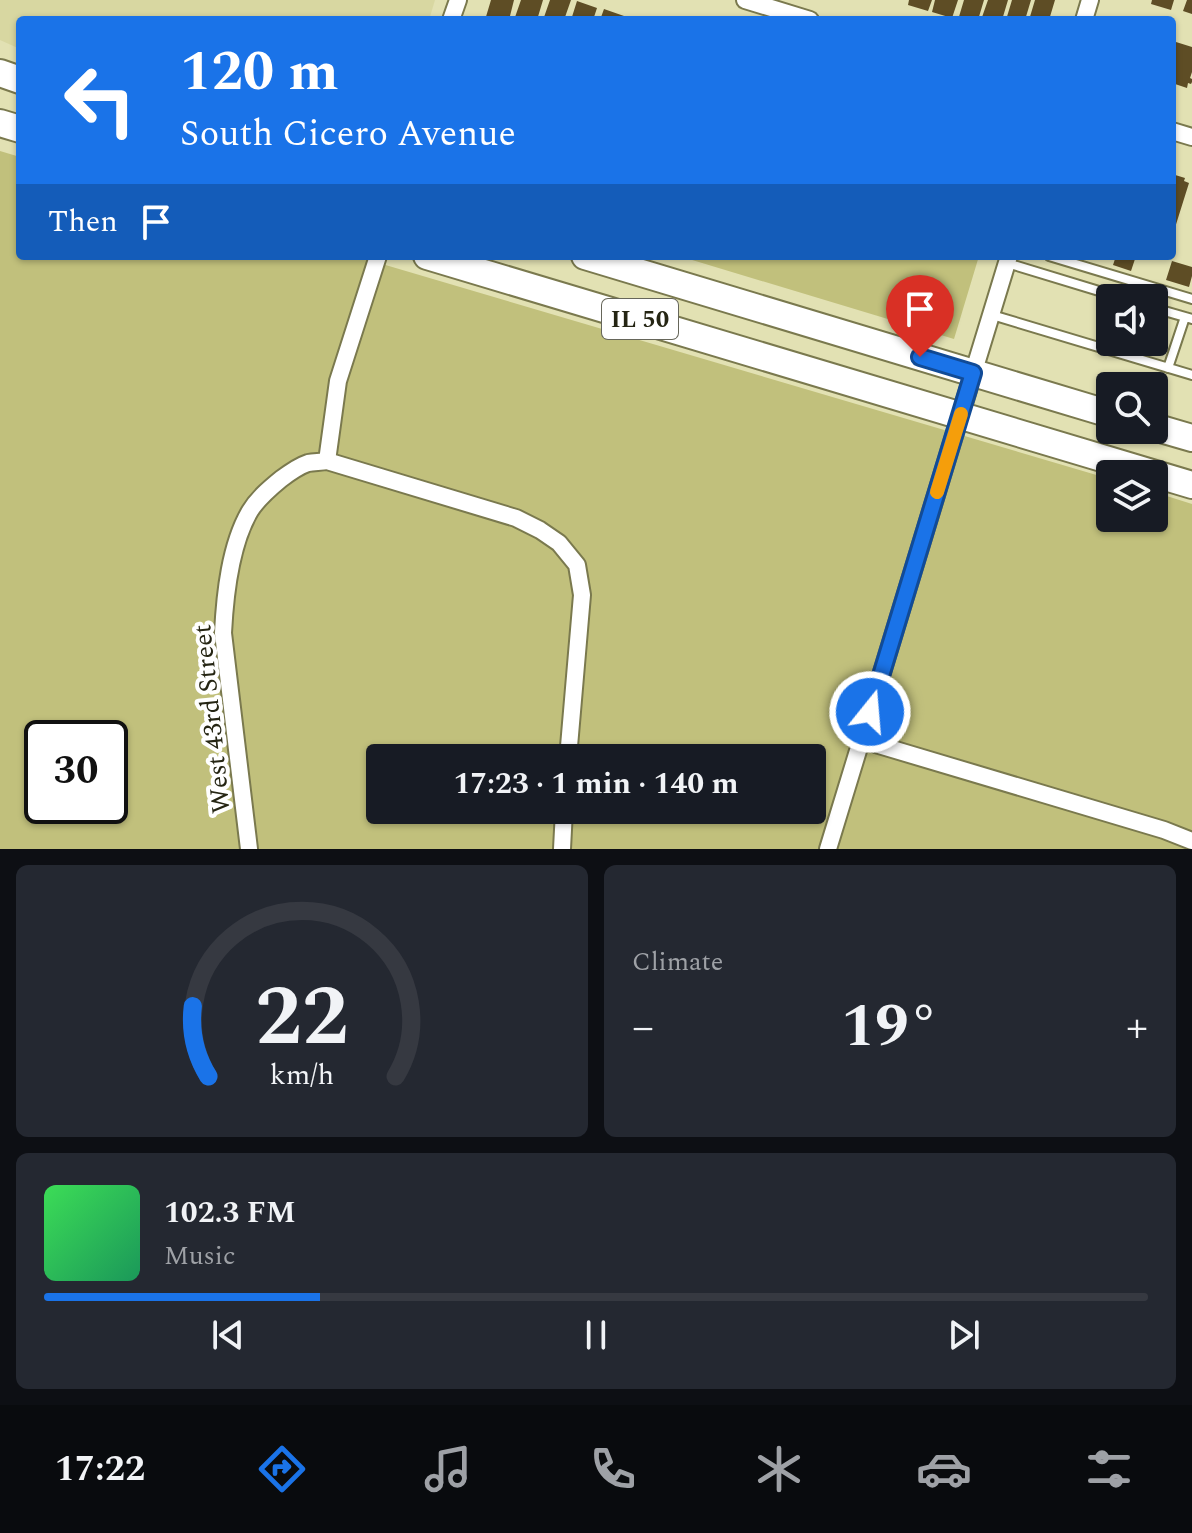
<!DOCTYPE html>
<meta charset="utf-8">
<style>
body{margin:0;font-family:Spectral,serif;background:#242831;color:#f1f3f6;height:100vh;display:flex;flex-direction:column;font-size:30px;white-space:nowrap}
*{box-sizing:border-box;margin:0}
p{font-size:26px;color:#9ea1a6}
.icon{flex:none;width:44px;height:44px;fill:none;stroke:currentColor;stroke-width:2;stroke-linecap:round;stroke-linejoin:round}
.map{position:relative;height:849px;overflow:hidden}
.side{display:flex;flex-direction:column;gap:16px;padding:16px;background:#0d0f14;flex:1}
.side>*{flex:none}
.guide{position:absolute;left:16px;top:16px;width:1160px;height:244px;border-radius:8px;box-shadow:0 2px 6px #0004;background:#1a73e8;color:#fff;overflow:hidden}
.buttons{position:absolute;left:1096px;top:284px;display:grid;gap:16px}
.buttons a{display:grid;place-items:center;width:72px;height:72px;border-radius:8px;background:#171b24;box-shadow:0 2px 6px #0004;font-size:40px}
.speed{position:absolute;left:24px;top:720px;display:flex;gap:16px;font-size:40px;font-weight:700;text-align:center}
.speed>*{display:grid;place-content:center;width:104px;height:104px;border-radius:50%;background:#171b24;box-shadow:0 2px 6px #0004;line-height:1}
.speed .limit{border:4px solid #111;border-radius:12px;background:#fff;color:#111}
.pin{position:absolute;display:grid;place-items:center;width:68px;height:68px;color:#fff;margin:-82px -34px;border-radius:50% 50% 50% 0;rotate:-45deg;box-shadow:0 0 8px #0007}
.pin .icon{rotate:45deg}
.me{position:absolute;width:88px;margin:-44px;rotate:17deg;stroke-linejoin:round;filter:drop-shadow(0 0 6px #0008)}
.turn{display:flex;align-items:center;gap:28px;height:168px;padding:0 32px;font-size:36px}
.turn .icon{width:104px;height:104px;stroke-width:2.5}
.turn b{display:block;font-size:56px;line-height:68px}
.then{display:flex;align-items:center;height:76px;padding:0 32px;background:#0003;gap:16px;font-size:30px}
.big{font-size:60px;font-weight:700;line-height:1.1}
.side .tile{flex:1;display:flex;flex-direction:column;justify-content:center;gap:12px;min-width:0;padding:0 28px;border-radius:12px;background:#242831}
.side .dial{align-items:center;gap:0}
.dial svg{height:208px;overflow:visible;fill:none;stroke:#363941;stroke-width:7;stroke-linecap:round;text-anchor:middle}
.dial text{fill:#f1f3f6;stroke:none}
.song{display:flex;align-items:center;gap:24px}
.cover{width:96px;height:96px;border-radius:12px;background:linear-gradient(135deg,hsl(130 70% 55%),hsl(150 70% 35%))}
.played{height:8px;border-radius:4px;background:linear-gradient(90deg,#1a73e8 25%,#363941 25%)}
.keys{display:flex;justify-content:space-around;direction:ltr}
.heat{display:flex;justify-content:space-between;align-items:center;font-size:44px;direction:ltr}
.side .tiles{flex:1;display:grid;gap:16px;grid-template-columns:1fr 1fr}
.tile:last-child{grid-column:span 2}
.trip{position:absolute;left:366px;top:744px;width:460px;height:80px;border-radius:8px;background:#171b24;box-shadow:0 2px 6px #0004;font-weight:700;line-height:80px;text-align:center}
.menu{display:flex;height:128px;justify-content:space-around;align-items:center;background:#090b0e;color:#9ea1a6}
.menu .icon{width:56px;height:56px}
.menu .active{color:#1a73e8}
.menu b{font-size:36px;color:#f1f3f6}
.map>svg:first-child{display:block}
.built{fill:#d8d7a1}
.green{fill:#c1c07c;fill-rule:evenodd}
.building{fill:#5e4d25}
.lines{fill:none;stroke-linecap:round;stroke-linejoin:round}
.service-casing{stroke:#7a794e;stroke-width:12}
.minor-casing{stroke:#7a794e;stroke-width:20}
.primary-casing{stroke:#7a794e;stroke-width:30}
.service{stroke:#fff;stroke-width:8}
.minor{stroke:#fff;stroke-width:16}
.primary{stroke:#fff;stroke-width:26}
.route-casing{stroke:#114b97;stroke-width:20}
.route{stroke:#1a73e8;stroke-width:14}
.slow{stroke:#f59e0b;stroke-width:14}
.labels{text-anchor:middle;stroke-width:8;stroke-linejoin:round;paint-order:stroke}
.shield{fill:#fff;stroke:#66665a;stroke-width:2}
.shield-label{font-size:24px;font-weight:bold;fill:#252513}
.street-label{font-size:26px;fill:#252513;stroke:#fff}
</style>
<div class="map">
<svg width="1192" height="849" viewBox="0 0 1192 849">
<rect width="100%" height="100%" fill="#e2e1b3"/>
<path class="built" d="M0,0H435L429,20H20V49L0,40Z"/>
<path class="green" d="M0,151L20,157V256H355L1110,479V518H1154V492L1192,504V849H0ZM42,738H110V806H42ZM380,758H812V810H380Z
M679,256H979L954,339Z"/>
<path class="building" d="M491,0H514L509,20H485Z
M521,0H543L537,20H514Z
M550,0H571L564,20H543Z
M909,0H932L928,11L908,5Z
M935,0H958L952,18L932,12Z
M964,0H984L978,20H958Z
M988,0H1008L1002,20H981Z
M1012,0H1031L1025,20H1006Z
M1035,0H1055L1049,20H1029Z
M1152,0H1174L1171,10L1151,4Z
M1187,0H1192V14L1183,11Z
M577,1L597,8L593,20H571Z
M604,9L624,16L623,20H600Z
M1176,42L1192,47V72L1190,78L1192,79V82L1191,84L1188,83L1187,88L1172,83V55Z
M1172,174L1185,178L1184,181L1189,183L1173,234Z
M1116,256H1136L1131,271L1113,265Z
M1172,261L1192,267V276L1189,287L1166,280Z"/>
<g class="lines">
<defs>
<path id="service" d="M1049,256L1192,299
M1007,263L1122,298
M1154,308L1192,319
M992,315L1192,375
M1168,368L1185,317"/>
<path id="minor" d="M745,0L810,20
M451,20L458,0
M1084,20L1090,0
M1172,131L1192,137
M327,461L338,381L378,256
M862,740L1164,830L1192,841
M249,849L223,633C225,594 230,545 250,511C258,498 270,488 281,479C289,473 299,466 308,463C314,462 321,462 327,461L516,518L540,530L559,543L577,565L582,595L568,758
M562,849L564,810
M828,849L1009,256"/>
<path id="primary" d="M0,73L20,80
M0,123L20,129
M427,256L1192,485
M585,256L1110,414
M1154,427L1192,438"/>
</defs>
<use href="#service" class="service-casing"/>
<use href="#minor" class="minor-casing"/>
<use href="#primary" class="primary-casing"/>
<use href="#service" class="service"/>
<use href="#minor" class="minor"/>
<use href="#primary" class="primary"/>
</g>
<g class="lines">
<defs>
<path id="route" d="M870,712L973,373L920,357"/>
</defs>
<use href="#route" class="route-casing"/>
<use href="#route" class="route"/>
<path class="slow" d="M937,492L961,414"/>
</g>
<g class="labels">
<rect class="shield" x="602" y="299" width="76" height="40" rx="6"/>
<g class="shield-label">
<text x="640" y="327">IL 50</text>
</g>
<g class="street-label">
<text transform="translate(211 719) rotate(-96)" y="9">West 43rd Street</text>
</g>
</g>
</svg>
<div class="buttons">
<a><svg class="icon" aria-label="sound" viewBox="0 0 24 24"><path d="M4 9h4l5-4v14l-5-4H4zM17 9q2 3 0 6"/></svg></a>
<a><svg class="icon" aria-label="search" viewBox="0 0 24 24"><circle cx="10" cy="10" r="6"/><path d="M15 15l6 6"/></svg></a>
<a><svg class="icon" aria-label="layers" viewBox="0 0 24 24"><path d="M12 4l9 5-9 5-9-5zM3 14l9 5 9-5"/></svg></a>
</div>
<div class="speed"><div class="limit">30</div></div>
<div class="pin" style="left:920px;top:357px;background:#d93025"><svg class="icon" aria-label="arrive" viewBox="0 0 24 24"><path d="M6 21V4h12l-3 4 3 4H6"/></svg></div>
<svg class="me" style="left:870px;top:712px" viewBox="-20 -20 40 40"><circle r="17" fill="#1a73e8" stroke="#fff" stroke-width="3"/><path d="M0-11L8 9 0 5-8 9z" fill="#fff"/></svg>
<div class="trip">17:23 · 1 min · 140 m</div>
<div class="guide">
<div class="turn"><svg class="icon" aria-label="left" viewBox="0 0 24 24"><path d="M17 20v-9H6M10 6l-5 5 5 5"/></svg><div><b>120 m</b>South Cicero Avenue</div></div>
<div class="then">Then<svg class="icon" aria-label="arrive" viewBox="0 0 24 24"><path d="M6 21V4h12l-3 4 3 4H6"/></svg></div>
</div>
</div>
<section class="side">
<div class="tiles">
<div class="tile dial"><svg viewBox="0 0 100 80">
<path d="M14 69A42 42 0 1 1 86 69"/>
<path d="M14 69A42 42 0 0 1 8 42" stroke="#1a73e8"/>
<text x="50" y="56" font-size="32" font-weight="700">22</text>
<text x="50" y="72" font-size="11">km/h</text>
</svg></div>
<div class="tile"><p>Climate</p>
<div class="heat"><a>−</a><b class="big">19°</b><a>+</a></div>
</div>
<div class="tile">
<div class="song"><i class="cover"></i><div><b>102.3 FM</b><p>Music</p></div></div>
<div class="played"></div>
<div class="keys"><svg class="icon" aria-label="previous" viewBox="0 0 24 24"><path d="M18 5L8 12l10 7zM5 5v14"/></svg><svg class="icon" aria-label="pause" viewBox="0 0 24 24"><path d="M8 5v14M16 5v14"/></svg><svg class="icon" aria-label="next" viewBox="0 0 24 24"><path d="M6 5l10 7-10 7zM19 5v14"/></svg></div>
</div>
</div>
</section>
<nav class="menu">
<b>17:22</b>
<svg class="icon active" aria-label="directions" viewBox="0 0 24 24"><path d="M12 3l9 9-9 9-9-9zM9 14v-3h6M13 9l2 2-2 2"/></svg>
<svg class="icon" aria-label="music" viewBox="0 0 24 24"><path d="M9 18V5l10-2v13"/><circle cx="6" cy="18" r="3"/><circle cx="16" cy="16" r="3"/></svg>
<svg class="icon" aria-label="phone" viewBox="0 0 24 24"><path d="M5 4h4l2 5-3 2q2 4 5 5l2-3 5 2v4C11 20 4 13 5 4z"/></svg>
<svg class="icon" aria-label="climate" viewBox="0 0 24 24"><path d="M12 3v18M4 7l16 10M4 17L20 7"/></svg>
<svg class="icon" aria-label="car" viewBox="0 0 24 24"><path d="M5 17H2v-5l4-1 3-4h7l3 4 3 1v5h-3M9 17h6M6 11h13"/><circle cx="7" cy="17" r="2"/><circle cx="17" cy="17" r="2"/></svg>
<svg class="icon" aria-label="filters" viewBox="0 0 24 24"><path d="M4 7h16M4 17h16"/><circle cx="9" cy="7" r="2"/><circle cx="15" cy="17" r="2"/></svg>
</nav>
